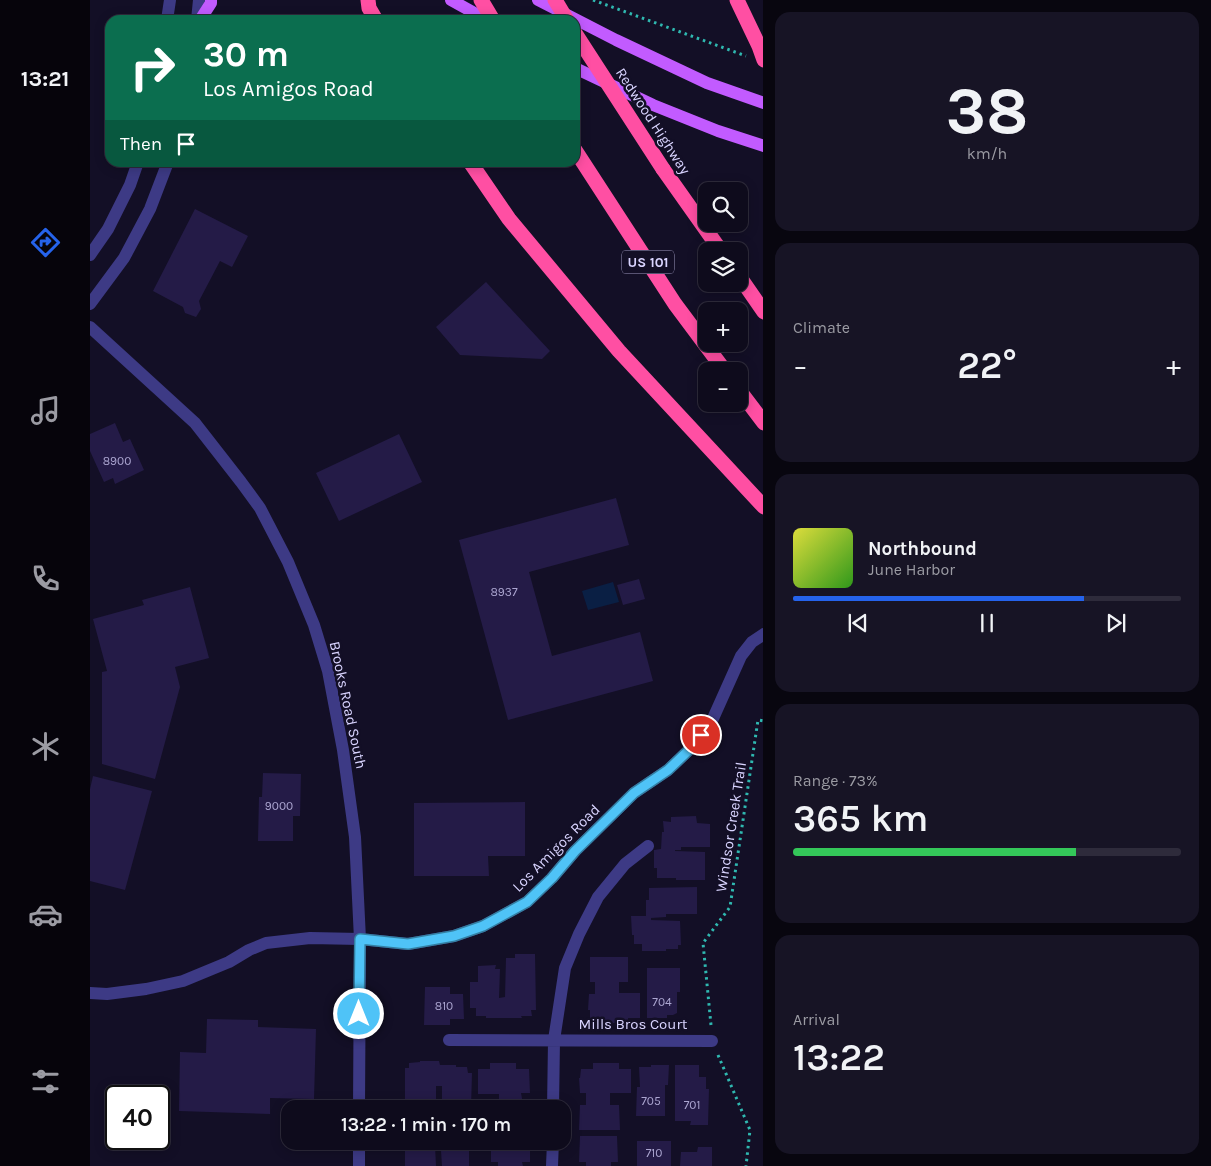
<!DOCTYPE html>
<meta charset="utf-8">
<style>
body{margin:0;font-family:Karla,sans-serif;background:#171425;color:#f1f3f6;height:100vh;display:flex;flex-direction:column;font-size:19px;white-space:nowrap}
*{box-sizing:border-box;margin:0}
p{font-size:16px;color:#9b9ba3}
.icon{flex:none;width:28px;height:28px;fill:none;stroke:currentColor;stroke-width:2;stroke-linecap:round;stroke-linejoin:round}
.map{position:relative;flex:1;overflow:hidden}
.drawer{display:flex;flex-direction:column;gap:12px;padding:12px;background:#08060f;width:448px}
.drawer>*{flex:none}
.top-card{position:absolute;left:15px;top:15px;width:475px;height:152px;border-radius:15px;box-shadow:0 2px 12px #0003,0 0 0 1px #2e2b3b;background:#0b6e4f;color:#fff;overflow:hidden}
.buttons{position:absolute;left:608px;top:182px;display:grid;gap:10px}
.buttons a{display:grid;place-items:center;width:50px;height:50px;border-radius:10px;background:#0e0b1c;box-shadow:0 2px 12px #0003,0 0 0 1px #2e2b3b;font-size:25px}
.speed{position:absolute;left:15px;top:1085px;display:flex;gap:10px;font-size:25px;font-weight:700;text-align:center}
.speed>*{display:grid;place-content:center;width:65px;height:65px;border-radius:50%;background:#0e0b1c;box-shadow:0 2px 12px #0003,0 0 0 1px #2e2b3b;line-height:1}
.speed .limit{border:2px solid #111;border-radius:8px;background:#fff;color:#111}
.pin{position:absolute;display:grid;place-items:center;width:42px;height:42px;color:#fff;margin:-21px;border:2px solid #fff;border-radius:50%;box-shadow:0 1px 5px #0007}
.me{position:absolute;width:55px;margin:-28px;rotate:0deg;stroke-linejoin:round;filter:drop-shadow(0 0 4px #0008)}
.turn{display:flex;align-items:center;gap:18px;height:105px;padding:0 15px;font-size:22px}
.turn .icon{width:65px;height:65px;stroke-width:2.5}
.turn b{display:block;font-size:35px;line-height:42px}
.then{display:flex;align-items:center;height:48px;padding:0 15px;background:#0003;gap:10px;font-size:19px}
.big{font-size:38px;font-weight:600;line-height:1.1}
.drawer .widget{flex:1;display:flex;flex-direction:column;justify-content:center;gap:8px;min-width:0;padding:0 18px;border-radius:15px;background:#171425}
.drawer .dial{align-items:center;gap:0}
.dial b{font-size:65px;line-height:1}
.song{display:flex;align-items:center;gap:15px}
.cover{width:60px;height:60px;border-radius:8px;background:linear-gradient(135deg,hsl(60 70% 55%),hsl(110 70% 35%))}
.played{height:5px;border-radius:2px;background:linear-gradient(90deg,#2563eb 75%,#2e2b3b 75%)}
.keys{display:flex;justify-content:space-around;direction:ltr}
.heat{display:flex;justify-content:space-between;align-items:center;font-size:28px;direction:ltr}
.charge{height:8px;border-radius:4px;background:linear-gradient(90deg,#34c759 73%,#2e2b3b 0)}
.trip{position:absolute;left:191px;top:1100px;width:290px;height:50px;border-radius:15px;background:#0e0b1c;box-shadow:0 2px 12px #0003,0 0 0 1px #2e2b3b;font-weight:600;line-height:50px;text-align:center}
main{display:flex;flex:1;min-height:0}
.dock{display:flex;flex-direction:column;width:90px;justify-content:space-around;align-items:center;background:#06040b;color:#9b9ba3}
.dock .icon{width:35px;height:35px}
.dock .on{color:#2563eb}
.dock b{font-size:22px;color:#f1f3f6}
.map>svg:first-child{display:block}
.water{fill:#0a1f44}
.building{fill:#241b47}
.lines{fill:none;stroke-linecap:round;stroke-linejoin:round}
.path{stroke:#2fb8b0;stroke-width:3;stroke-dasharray:2.5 4;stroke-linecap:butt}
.minor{stroke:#3d3a85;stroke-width:12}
.major{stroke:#c25bff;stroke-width:12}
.highway{stroke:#ff4fa3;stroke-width:15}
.highway-bridge{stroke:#ff4fa3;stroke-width:15}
.route-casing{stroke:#337fa1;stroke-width:12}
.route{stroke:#4fc3f7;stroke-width:9}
.labels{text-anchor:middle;stroke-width:5;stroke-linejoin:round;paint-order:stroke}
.number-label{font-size:12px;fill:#aca6d1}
.shield{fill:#130f26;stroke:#9e99be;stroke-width:1}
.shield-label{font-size:14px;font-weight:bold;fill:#d9d4ff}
.street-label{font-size:15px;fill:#d9d4ff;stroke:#130f26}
</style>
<main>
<nav class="dock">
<b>13:21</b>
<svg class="icon on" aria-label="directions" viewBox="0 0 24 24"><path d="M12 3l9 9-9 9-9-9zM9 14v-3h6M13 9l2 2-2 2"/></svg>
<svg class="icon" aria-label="music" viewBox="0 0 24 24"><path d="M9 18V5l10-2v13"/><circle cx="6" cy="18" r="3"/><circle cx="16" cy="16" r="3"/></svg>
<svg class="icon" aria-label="phone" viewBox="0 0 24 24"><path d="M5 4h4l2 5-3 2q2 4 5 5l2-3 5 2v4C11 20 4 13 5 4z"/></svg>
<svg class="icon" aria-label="climate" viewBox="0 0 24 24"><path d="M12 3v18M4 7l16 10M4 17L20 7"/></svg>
<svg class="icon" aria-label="car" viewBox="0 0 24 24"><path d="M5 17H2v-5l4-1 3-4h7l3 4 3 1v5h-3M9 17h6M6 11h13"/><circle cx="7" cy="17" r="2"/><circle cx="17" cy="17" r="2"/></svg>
<svg class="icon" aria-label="filters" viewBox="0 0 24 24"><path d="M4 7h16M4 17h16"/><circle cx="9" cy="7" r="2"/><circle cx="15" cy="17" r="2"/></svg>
</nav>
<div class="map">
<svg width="674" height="1166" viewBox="0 0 674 1166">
<rect width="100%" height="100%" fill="#130f26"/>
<path class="water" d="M523,582L529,602L498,610L492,591Z"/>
<path class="building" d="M105,209L158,236L142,267L130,261L109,301L111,309L106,317L95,313L93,307L63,291Z
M396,282L460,351L452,359L370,355L346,327Z
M25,423L33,442L40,439L54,470L25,484L23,478L14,482L0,451V434Z
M309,434L332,482L249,521L226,473Z
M526,498L539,545L439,572L462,656L550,632L563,681L418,720L369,540Z
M549,579L555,599L533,605L527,585Z
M100,587L119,658L85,667L90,687L65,779L12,764V672L17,671L3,619L54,605L52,600Z
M173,773L211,774L210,816H203V841H168L169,797H172Z
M3,776L62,791L35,890L0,881V789Z
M435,802V856H398L399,876H324V803Z
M606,816L607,823L620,824V847H591V850H585V851L615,852V880H586V878H567V868H564V850L571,849L572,832H574L573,821L581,822V817Z
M607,887V914H576V917L561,918V920L590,921L591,945H588V949H576V951H552V944H544V935H542L541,916H556V900H559V888Z
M425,954H445L446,1010H441L442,1016H431L432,1018H396V1016H386V1008H380V982H388V966L406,965L405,969H410L409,998L415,997L416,958H425Z
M500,957H538V982H529V993H550V1018H538V1023H514L513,1018H500V1010H498L499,994H505V982H500Z
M557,968H590V992H587V1013L583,1015H577V1018H557Z
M335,987H360V994H373L374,1019H360V1025H334Z
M117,1019L168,1020V1027L226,1029L224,1099L180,1098V1114L89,1111L90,1052L116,1053Z
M330,1061H349L350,1065H366V1067H377L378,1073H382L381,1109H352V1086H346V1109H315V1068H319V1063L330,1062Z
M400,1063H426V1069H439L440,1093H431L433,1104H440V1109H400V1105H409V1094H388V1069H400Z
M503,1063H529V1069H541V1093H520V1105H529L530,1130H489L490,1105H496V1093H490L489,1078H490L491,1069H503Z
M561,1065H579L578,1085H575V1116H546L547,1087H550L549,1067H561Z
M585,1065H609V1077H616V1089H619L618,1125H600L601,1121H585Z
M490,1136H527L528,1162H521V1166H496V1162H489Z
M401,1141H440V1162H432L433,1166H408V1162H401Z
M547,1141H581V1166H547Z
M329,1145H345L346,1166H315V1151H329Z
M608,1147H622V1166H590L591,1152H607Z
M379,1149V1166H352L351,1151Z"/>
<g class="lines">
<path class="path" d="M503,0L656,56
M621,1025L613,943L640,907L668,720L674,721
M628,1055L660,1130L656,1166"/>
<path class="minor" d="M77,20L80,0
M107,20L109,0
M0,255L18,229L40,185L48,162
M0,304L34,258L60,209L78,162
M0,327L105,423L151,482L170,508L198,562L224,625L238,671L253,750L265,837L270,939L269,1109
M0,993L17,994L56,989L93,981L139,962L159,950L176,943L220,938L270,939L318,944L364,936L393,926L437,902L462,878L485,851L544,793L578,770L601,748L621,723L651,656L662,642L674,634
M359,1040L622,1041
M463,1109L464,1040L475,968L489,934L508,897L535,864L558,846
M269,1166V1141
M462,1166L463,1141"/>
<path class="major" d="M361,0L397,20
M448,0L526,40L617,83L674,103
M110,20L121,3V0
M485,68L563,105L628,131L674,146"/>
<path class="highway" d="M278,0L279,8L286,20
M391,0L403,20
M647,0L669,46L674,60
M485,150L585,304L635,371
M380,162L419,219L529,351L674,507
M573,169L631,251
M649,276L674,312
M649,390L674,423"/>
<path class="highway-bridge" d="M465,0L477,20
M485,33L573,169"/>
</g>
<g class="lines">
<defs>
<path id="route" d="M269,1014L270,939L318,944L364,936L393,926L437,902L462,878L485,851L544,793L578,770L601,748L611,735"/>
</defs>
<use href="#route" class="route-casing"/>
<use href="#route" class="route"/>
</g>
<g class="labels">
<g class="number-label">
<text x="27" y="465">8900</text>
<text x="414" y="596">8937</text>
<text x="189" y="810">9000</text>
<text x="572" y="1006">704</text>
<text x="354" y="1010">810</text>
<text x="561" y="1105">705</text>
<text x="602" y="1109">701</text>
<text x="564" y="1157">710</text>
</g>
<rect class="shield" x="532" y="250.5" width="52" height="23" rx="4"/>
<g class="shield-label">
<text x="558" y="267">US 101</text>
</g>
<g class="street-label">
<text transform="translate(563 121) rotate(57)" y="5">Redwood Highway</text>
<text transform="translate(258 705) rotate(78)" y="5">Brooks Road South</text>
<text transform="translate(641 827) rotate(-81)" y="5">Windsor Creek Trail</text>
<text transform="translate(466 848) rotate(-45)" y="5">Los Amigos Road</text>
<text x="543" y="1029">Mills Bros Court</text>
</g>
</g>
</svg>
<div class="buttons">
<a><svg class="icon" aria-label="search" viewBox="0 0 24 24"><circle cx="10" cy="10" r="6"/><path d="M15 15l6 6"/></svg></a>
<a><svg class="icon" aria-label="layers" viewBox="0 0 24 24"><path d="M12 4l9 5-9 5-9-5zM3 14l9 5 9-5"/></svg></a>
<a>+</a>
<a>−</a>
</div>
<div class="speed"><div class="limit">40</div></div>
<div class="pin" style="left:611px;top:735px;background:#d93025"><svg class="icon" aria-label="arrive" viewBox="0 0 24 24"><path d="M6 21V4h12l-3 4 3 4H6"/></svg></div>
<svg class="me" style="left:269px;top:1014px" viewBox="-20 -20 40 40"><circle r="17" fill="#4fc3f7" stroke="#fff" stroke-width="3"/><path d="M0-11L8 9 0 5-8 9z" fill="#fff"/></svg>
<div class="trip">13:22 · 1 min · 170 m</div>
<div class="top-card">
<div class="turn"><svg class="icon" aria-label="right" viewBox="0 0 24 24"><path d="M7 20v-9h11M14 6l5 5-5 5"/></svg><div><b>30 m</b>Los Amigos Road</div></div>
<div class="then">Then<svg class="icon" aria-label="arrive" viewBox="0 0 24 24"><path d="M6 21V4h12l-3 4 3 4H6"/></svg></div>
</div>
</div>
<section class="drawer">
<div class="widget dial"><b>38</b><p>km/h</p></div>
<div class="widget"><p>Climate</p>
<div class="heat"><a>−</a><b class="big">22°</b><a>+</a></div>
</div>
<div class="widget">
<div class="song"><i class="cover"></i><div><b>Northbound</b><p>June Harbor</p></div></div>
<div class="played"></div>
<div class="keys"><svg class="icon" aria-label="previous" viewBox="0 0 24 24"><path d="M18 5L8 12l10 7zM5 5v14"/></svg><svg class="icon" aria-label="pause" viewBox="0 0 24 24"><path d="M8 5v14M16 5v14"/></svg><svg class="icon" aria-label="next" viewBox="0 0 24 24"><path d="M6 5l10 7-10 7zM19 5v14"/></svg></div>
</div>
<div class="widget"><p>Range · 73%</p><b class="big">365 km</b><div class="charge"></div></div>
<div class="widget"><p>Arrival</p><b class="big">13:22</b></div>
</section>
</main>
